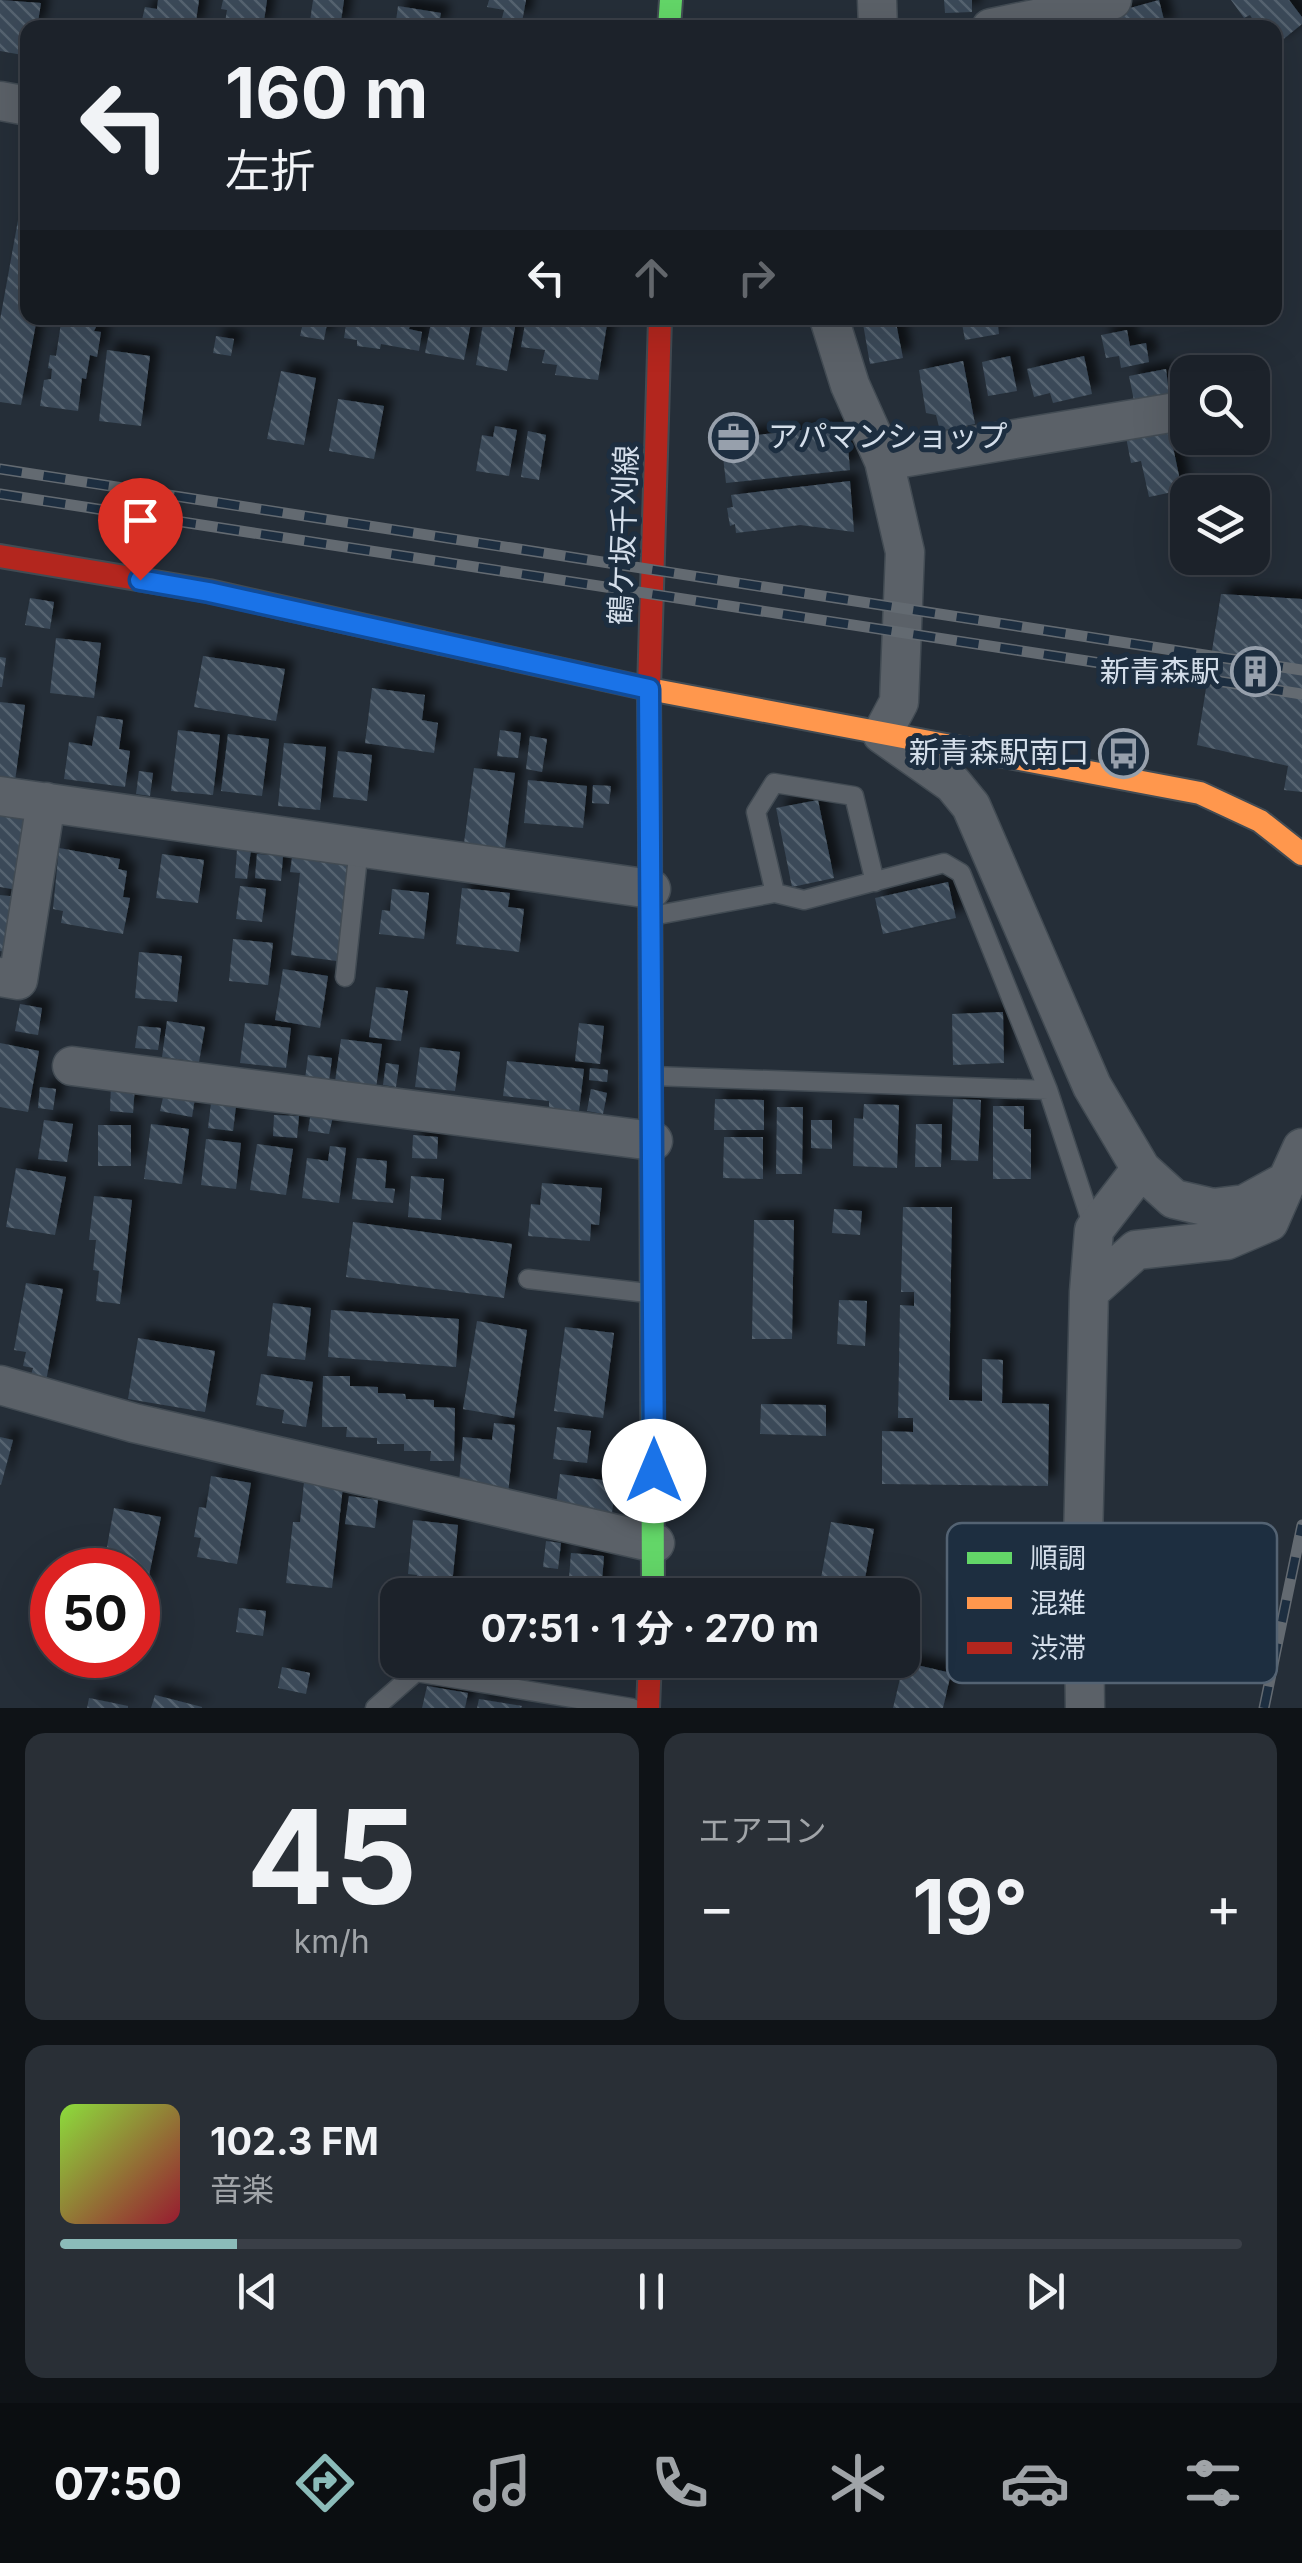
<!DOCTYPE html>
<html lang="ja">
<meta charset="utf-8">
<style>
body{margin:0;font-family:Inter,"Noto Sans JP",sans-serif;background:#292f36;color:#f1f3f6;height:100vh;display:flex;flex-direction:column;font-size:38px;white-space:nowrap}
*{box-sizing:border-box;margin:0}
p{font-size:32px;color:#a0a4a8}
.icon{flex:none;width:55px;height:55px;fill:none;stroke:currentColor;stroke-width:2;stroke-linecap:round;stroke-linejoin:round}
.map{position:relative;height:1708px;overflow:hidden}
.sheet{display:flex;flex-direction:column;gap:25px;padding:25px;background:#0f1317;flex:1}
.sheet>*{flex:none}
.hud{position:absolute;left:20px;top:20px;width:1262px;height:305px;border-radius:20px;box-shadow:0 10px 40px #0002,0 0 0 2px #3a3f47;background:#1c222a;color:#f1f3f6;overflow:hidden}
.buttons{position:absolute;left:1170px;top:355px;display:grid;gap:20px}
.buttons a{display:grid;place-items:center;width:100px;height:100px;border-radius:20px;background:#1c222a;box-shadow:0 10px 40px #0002,0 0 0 2px #3a3f47;font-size:50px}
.speed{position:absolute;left:30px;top:1548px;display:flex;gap:20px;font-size:50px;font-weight:700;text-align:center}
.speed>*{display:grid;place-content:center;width:130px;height:130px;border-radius:50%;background:#1c222a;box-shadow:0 10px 40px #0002,0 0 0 2px #3a3f47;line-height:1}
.speed .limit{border:15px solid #d22;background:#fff;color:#111}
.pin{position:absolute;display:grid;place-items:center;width:85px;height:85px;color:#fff;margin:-102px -42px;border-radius:50% 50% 50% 0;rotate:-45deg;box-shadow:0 0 10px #0007}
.pin .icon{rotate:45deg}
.me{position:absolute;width:110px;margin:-55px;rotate:0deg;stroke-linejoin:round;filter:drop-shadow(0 0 8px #0008)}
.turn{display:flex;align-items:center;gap:35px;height:210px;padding:0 40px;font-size:45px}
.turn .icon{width:130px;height:130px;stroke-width:2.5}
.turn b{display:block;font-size:70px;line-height:85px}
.lanes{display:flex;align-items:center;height:95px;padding:0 40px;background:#0003;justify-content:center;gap:50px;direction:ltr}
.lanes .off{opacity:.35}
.big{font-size:75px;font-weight:700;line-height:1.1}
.sheet .widget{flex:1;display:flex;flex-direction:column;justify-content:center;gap:15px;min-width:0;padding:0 35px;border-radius:20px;background:#292f36}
.sheet .dial{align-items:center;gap:0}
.dial b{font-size:130px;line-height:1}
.song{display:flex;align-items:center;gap:30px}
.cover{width:120px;height:120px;border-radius:15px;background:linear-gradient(135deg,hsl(90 70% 55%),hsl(350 70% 35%))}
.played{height:10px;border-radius:5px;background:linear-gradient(90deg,#8bbbb9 15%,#3a3f47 15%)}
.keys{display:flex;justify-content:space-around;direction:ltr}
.heat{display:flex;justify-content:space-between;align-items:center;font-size:55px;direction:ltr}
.sheet .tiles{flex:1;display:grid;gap:25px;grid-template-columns:1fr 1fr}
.widget:last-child{grid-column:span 2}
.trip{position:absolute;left:380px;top:1578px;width:540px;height:100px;border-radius:20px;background:#1c222a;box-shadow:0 10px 40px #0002,0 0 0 2px #3a3f47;font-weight:700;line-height:100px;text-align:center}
.tabs{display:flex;height:160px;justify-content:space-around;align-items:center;background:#0b0e11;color:#a0a4a8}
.tabs .icon{width:70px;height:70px}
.tabs .selected{color:#8bbbb9}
.tabs b{font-size:45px;color:#f1f3f6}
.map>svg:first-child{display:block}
.building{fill:url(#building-back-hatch);filter:url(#shadow)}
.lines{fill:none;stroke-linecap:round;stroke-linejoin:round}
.lane-casing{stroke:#424b53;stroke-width:21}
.street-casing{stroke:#424b53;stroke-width:41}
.fast-casing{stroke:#424b53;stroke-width:26}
.slow-casing{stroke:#424b53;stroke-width:26}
.jam-casing{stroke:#424b53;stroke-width:26}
.lane{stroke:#5b6168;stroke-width:18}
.street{stroke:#5b6168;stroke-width:38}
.fast{stroke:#63d668;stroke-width:22}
.slow{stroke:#ff974d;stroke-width:22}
.jam{stroke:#b3261e;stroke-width:22}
.rail-casing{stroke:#636a71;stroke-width:11}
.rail{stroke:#1d2e40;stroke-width:8;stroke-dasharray:22;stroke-linecap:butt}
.route-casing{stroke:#114b97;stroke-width:25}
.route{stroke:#1a73e8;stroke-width:18}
.labels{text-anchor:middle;stroke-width:10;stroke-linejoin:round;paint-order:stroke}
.poi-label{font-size:30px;fill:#d4deea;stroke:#1d2e40;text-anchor:end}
.street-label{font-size:30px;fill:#d4deea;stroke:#1d2e40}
.key{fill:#1d2e40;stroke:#546373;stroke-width:2.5}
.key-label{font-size:28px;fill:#d4deea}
</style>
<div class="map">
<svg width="1302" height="1708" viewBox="0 0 1302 1708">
<defs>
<pattern id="building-back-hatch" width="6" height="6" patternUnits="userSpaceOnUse" patternTransform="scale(2.5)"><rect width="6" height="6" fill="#3a4958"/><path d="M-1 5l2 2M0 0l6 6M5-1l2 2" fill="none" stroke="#566370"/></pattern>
<filter id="shadow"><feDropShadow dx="9" dy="-9" stdDeviation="5" flood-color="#0009"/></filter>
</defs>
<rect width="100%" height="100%" fill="#252e38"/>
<path class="building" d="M0,0L41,3L37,28H28V56L0,51Z
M158,0H199L195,28H140L145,7L157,9Z
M223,0H267L263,28H224L227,10L221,9Z
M313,0H344L340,28H309Z
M489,0H526L522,22L502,18L504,10L487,7Z
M944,0H972V12L945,13Z
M1159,0L1166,28H1117L1112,13Z
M1231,0H1289L1302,17V24L1275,46V28H1258L1250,15L1244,18Z
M398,6L441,13L438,28H395Z
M26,176L28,318H37L21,405L0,402V320Z
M304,318H328L324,340L300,336Z
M347,318H412L409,329L422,332L419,351L381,344L380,349L357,346V340L344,338Z
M432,318H472L464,360L425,353Z
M484,318L516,322L507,371L476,365Z
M526,318H608L598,380L555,375L557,365L542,363L545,350L521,347Z
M779,318H802V323L779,321Z
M862,318H895L903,358L870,364Z
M961,318H997L999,334L965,340Z
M61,323L96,327L94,331L101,332L97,357L90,355L86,379L82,378L78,411L40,406L44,380L51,379L52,369L48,368L50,355L56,356Z
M1127,330L1130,346L1146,343L1149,362L1121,368L1119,356L1106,358L1101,335Z
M216,336L234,339L231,356L213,353Z
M107,350L150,356L141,426L99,421Z
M1010,356L1017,391L988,396L982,362Z
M1084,356L1092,394L1053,403L1050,393L1034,397L1027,369Z
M963,361L975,424L940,431L936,415L926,413L919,370Z
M1166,369L1168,385H1188V395L1135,406L1129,376Z
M281,371L316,378L304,445L267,439Z
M338,399L384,406L374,459L329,451Z
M846,425L850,470L726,483L721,439Z
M495,426L517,430L509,476L476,471L482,435L493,437Z
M1169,428L1182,490L1149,497L1141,461L1131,463L1126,437Z
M528,431L546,435L539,480L521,477Z
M850,481L854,532L800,525L736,533L735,524L730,526L727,508L733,507L731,495Z
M1221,594L1302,599V792L1284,790L1288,766L1197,745Z
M30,598L54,602L50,629L25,625Z
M56,638L101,643L94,698L50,693Z
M203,656L285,669L276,721L194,707Z
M0,657L6,658L2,687H0Z
M372,688L425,695L422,720L438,723L434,753L365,743Z
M0,702L25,705L15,781L0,779Z
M97,716L123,720L119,749L130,751L125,787L64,779L69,742L92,746Z
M178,730L220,735L213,795L171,791Z
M500,730L521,733L518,758L497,756Z
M228,734L269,739L262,796L221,791Z
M530,736L547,739L542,772L526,769Z
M284,743L326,747L320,810L278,806Z
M338,751L372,755L367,801L333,797Z
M474,768L515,773L505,848L464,843Z
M139,771L153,773L150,796L136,794Z
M528,780L587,786L583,828L524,823Z
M593,785L611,786L609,804L592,803Z
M818,800L834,878L792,887L776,808Z
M0,808L29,813L18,890L0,887Z
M59,848L120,859L118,869L127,871L123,897L130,898L123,934L61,923L63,911L53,909Z
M237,849L251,850L247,879L235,878Z
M293,851L349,858L337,961L291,955L300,873L290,872Z
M162,854L204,860L198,903L156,898Z
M257,854L283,856L281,881L255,878Z
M948,882L956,918L883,934L875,898Z
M240,886L266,889L262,922L236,919Z
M462,888L510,893L508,907L524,909L519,952L456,944Z
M392,889L429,893L424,939L379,934L382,910L390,911Z
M0,895L18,897L10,953L0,951Z
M233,939L273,943L268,985L229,981Z
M139,952L182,956L177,1002L135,998Z
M283,969L328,976L320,1028L275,1020Z
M376,987L408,991L401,1041L369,1037Z
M20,1004L42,1008L38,1035L15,1031Z
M1003,1012L1004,1063L953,1065L952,1014Z
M167,1021L205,1027L199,1062L162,1057Z
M245,1023L291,1028L286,1068L240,1063Z
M579,1023L604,1026L600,1064L575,1061Z
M138,1026L161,1028L158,1050L135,1048Z
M341,1039L382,1044L376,1088L335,1082Z
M0,1043L39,1051L28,1112L0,1107Z
M420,1047L460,1052L455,1091L415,1087Z
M308,1055L332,1058L329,1082L305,1079Z
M507,1061L584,1069L579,1111L549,1108V1101L503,1096Z
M386,1063L399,1065L396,1087L383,1085Z
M590,1068L608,1070L607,1082L589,1080Z
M111,1084L135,1085L133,1113L110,1111Z
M40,1087L56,1089L53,1110L38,1108Z
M591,1089L607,1093L603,1114L587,1111Z
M164,1093L195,1098L192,1117L160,1111Z
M715,1099L764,1100V1130H714Z
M953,1099L981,1100L978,1161L951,1160Z
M211,1103L236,1106L233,1131L208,1128Z
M864,1104L899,1105L897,1168L853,1166L854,1118L863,1119Z
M993,1106H1024V1129H1031V1179H993Z
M777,1107H803L802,1174H776Z
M311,1112L333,1116L329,1134L308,1131Z
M274,1115L299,1116L297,1138L273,1136Z
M44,1120L73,1124L67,1162L38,1159Z
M811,1120H832V1149L811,1148Z
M151,1124L189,1129L182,1184L144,1179Z
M916,1124H942L941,1167H915Z
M98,1125H131V1166H98Z
M413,1135L438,1137L437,1159L412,1158Z
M724,1137H763V1179L723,1178Z
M206,1139L241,1143L236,1189L201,1185Z
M257,1144L293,1149L286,1195L250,1190Z
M330,1146L346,1148L339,1203L302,1198L307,1158L328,1161Z
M357,1158L387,1161L385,1188L395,1189L393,1203L352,1199Z
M16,1168L66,1177L55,1235L6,1227Z
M411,1176L444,1179L441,1220L408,1217Z
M542,1183L602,1188L599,1225L591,1224L590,1241L528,1236L531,1204L540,1205Z
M94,1196L132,1200L120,1304L96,1301L99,1271L93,1270L96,1240H89Z
M903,1207H952L949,1400L982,1401V1359L1003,1360L1002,1403L1049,1404L1048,1486L882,1484V1431L913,1432V1418H898L900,1305L914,1306V1292H901Z
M834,1209L862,1211L860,1235L832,1233Z
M754,1220H794L792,1339H752Z
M353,1222L512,1244L504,1298L346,1277Z
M26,1283L63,1289L46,1381L30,1378L33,1368L23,1366L26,1352L14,1350Z
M839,1300L867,1301L865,1346L837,1344Z
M273,1303L311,1308L305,1360L267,1356Z
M331,1310L459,1319L456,1367L328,1357Z
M477,1321L527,1330L514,1418L463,1409Z
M565,1327L614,1333L603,1418L554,1411Z
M138,1338L215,1351L205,1412L128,1399Z
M261,1374L313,1382L306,1427L282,1423L284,1410L256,1405Z
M323,1376H350V1386L378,1387V1393L405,1394L406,1399L434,1400V1407L455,1408L454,1461H430L431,1451H404V1444H377V1438L346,1437L347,1427H322Z
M761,1404L826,1405V1436L760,1434Z
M494,1423L515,1425L508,1494L459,1482L463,1437L492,1440Z
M557,1427L591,1431L587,1463L553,1459Z
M0,1437L13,1440L1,1485L0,1484Z
M560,1474L616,1482L612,1513L556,1505Z
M211,1476L251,1483L237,1564L197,1557L201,1538L194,1537L199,1507L206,1508Z
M304,1482L343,1486L332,1588L286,1583L293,1522H300Z
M349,1496L378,1500L375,1528L345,1524Z
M114,1508L161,1517L146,1590L138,1588V1570L103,1569Z
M413,1520L458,1525L451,1595H415L417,1575L408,1574Z
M831,1522L874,1529L862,1595H818Z
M546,1541L561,1543L558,1569L543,1567Z
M571,1553L604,1556L601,1593L568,1590Z
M239,1608L266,1611L263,1636L236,1632Z
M556,1660H596L595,1668Z
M904,1662L951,1673L943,1708H893Z
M282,1667L310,1673L306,1694L278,1688Z
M427,1686L468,1693L465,1708H422Z
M155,1695L202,1707V1708H151Z
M89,1698L128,1706V1708H87Z
M479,1699L522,1706L521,1708H477Z"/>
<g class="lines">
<defs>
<path id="lane" d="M775,893L756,812L774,783L854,796L875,882
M652,916L775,893L804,900L944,863L961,873L1048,1090
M345,977L359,847
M653,1076L1048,1090L1093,1227
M528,1279L647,1293
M375,1708L416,1672L632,1708"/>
<path id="street" d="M877,0L878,28
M991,28L1084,9L1112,0
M0,101L28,106
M829,318L850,385L884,461L905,552L899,702L882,734L953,784L971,806L1092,1086L1141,1169L1174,1199L1213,1208L1245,1204L1287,1181L1302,1148
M884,461L1182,411
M0,796L651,889
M0,977L18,980L46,802
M72,1066L653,1141
M1089,1292L1136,1250L1227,1240L1269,1222L1287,1181
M0,1385L134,1423L655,1543
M1085,1708L1083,1541L1089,1292L1094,1230L1141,1169"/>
<path id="fast" d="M669,28L671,0
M650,838L653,1595"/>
<path id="slow" d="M441,643L649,689L1200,793L1260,821L1302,854"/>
<path id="jam" d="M0,556L209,591L441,643
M650,838L649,689L660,318
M648,1708L650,1660"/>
</defs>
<use href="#lane" class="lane-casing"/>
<use href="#street" class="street-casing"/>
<use href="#fast" class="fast-casing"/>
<use href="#slow" class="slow-casing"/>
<use href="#jam" class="jam-casing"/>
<use href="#lane" class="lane"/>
<use href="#street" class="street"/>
<use href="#fast" class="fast"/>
<use href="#slow" class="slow"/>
<use href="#jam" class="jam"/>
<defs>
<path id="rail" d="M0,469L1302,670
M0,494L1302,694
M1264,1708L1302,1525"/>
</defs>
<use href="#rail" class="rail-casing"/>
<use href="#rail" class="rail"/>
</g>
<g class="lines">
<defs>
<path id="route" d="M140,580L209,592L649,689L654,1471"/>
</defs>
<use href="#route" class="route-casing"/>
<use href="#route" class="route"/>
</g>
<defs>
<symbol id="office-ring" viewBox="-11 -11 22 22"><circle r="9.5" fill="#1d2e40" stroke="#97a0ac" stroke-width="1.5"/><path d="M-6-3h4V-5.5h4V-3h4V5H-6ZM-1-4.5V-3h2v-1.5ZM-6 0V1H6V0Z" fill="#97a0ac"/></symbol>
<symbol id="building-ring" viewBox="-11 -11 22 22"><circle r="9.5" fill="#1d2e40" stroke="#97a0ac" stroke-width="1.5"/><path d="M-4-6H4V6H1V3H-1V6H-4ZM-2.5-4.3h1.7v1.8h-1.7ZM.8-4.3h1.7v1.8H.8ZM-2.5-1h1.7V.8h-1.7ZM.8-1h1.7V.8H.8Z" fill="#97a0ac"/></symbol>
<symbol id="bus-ring" viewBox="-11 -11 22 22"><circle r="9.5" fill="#1d2e40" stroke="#97a0ac" stroke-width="1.5"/><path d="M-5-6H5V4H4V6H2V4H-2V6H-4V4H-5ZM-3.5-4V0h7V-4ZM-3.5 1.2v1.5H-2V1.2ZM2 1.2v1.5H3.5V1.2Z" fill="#97a0ac"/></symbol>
</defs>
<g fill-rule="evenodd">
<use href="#office-ring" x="706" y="410" width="55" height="55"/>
<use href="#building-ring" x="1228" y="644" width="55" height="55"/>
<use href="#bus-ring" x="1096" y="726" width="55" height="55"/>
</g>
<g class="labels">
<g class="poi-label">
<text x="768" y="447" text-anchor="start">アパマンショップ</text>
<text x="1220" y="682">新青森駅</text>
<text x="1089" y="763">新青森駅南口</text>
</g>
<g class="street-label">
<text transform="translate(624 535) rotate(-88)" y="10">鶴ケ坂千刈線</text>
</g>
</g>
<rect x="947" y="1523" width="330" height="160" rx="15" class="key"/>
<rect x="967" y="1552" width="45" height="12" fill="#63d668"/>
<rect x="967" y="1597" width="45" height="12" fill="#ff974d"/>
<rect x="967" y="1642" width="45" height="12" fill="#b3261e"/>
<g class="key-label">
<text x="1030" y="1568">順調</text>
<text x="1030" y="1613">混雑</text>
<text x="1030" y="1658">渋滞</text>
</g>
</svg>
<div class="buttons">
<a><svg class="icon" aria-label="search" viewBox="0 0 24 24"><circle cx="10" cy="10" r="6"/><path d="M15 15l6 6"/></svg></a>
<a><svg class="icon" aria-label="layers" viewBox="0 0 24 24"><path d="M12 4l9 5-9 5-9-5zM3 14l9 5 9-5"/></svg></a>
</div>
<div class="speed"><div class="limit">50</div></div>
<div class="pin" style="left:140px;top:580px;background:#d93025"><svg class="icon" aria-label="arrive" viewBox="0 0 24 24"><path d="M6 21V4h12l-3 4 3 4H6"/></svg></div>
<svg class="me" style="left:654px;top:1471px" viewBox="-20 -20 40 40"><circle r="19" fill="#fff"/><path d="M0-13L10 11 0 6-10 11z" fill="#1a73e8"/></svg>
<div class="trip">07:51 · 1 分 · 270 m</div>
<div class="hud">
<div class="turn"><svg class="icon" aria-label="left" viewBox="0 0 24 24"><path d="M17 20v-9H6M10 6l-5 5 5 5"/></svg><div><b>160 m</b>左折</div></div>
<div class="lanes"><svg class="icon" aria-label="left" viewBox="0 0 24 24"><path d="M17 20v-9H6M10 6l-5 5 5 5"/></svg><svg class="icon off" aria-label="ahead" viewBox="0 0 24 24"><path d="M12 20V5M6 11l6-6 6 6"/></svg><svg class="icon off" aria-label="right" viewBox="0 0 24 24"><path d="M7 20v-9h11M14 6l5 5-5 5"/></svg></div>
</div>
</div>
<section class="sheet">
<div class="tiles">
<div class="widget dial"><b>45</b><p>km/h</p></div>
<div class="widget"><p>エアコン</p>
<div class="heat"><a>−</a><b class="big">19°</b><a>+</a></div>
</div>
<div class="widget">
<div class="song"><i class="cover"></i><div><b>102.3 FM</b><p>音楽</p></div></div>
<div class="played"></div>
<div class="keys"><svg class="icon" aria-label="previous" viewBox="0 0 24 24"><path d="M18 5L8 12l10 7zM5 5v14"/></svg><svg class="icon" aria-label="pause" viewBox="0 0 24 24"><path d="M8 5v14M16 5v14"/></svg><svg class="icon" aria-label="next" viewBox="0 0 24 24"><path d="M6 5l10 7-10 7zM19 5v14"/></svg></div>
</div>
</div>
</section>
<nav class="tabs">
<b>07:50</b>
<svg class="icon selected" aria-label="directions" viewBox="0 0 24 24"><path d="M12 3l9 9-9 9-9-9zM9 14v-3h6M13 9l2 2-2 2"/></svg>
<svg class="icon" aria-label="music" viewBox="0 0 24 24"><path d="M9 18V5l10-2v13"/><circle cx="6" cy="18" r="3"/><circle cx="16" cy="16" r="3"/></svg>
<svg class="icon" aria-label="phone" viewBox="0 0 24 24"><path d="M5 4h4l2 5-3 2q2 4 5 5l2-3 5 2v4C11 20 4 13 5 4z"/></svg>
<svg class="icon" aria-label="climate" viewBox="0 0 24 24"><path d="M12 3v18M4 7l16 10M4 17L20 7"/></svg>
<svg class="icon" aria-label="car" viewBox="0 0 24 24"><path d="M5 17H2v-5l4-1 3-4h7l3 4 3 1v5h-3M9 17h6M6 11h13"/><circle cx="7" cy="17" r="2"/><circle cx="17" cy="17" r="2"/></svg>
<svg class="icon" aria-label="filters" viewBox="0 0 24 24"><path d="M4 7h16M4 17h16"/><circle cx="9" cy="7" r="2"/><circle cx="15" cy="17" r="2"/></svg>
</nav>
